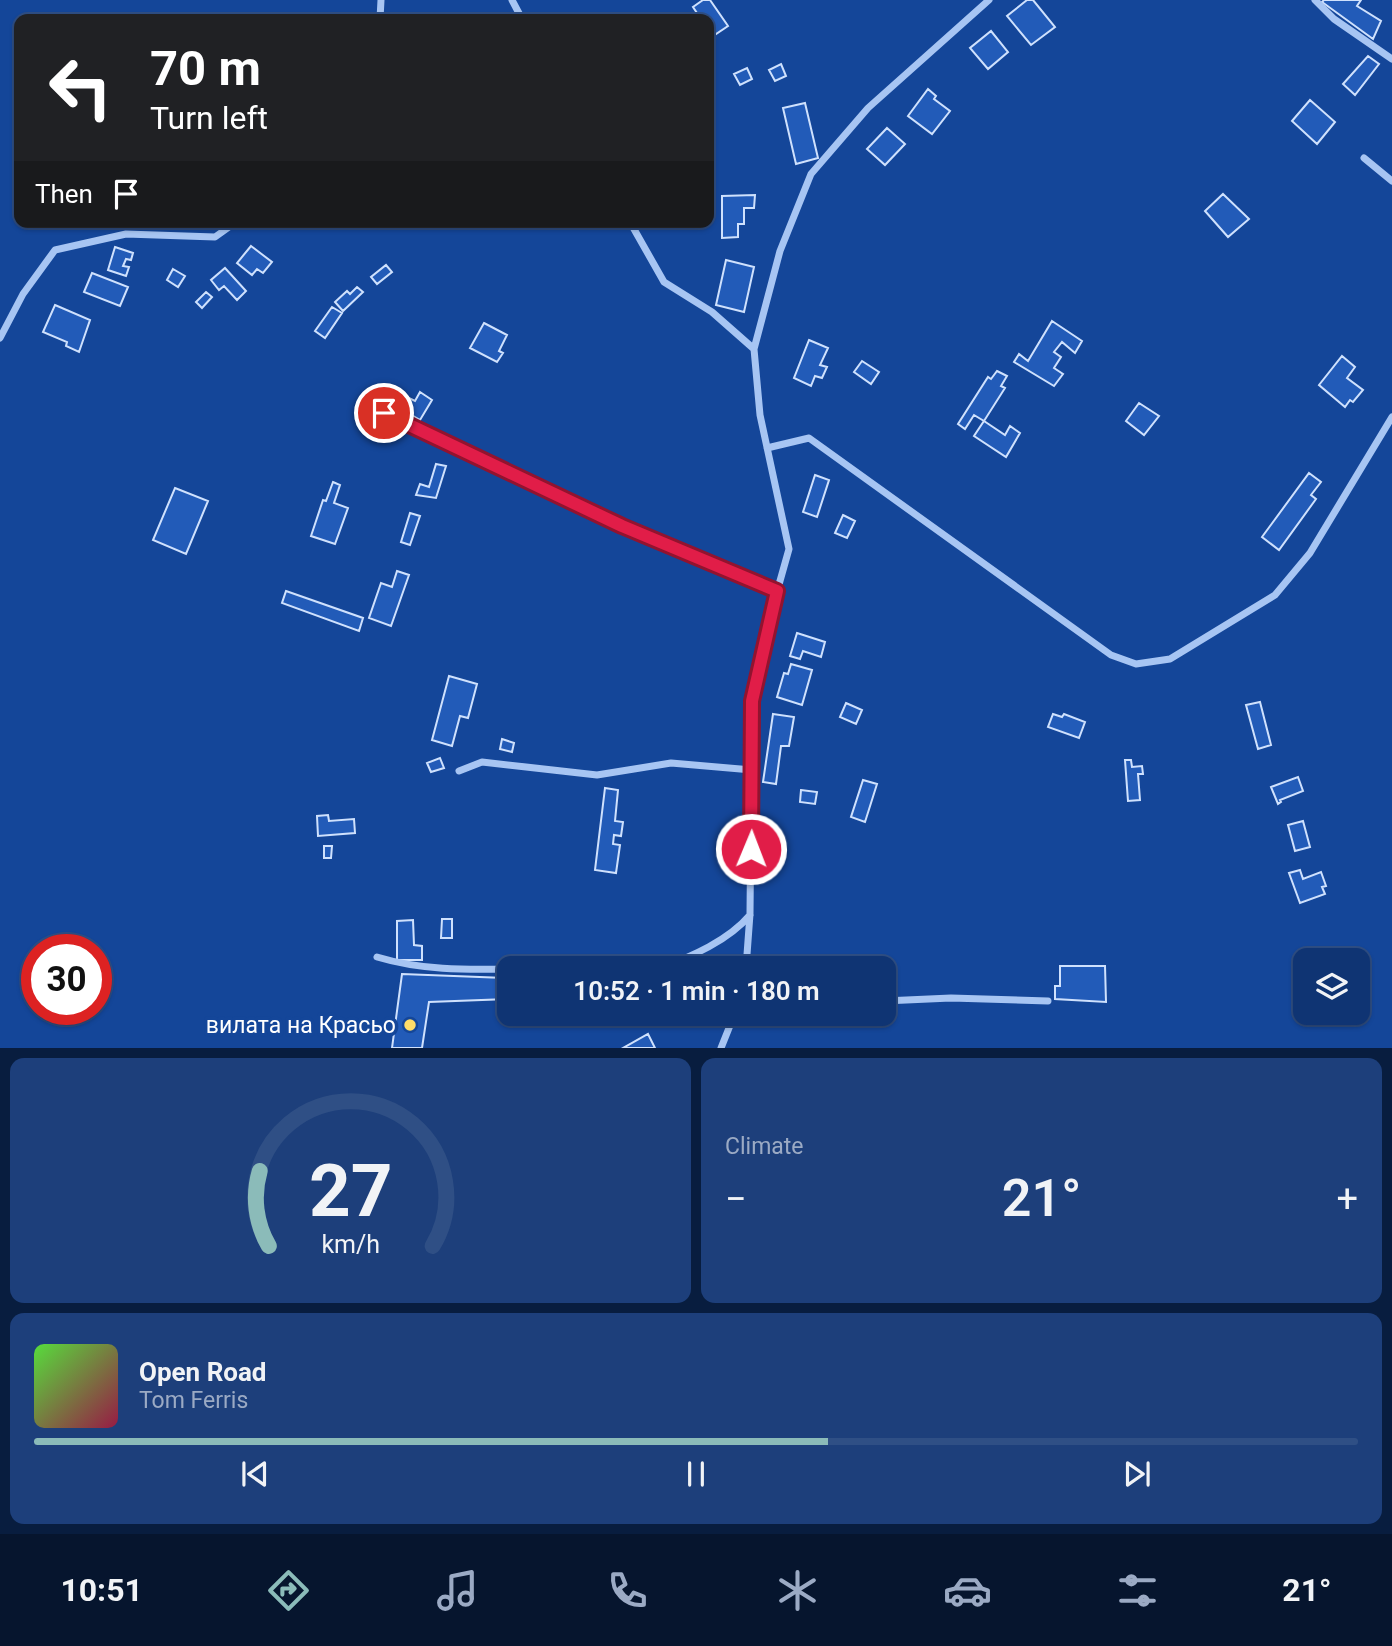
<!DOCTYPE html>
<meta charset="utf-8">
<style>
body{margin:0;font-family:Roboto,sans-serif;background:#1d3f7b;color:#f1f3f6;height:100vh;display:flex;flex-direction:column;font-size:26px;white-space:nowrap}
*{box-sizing:border-box;margin:0}
p{font-size:23px;color:#9baac4}
.icon{flex:none;width:38px;height:38px;fill:none;stroke:currentColor;stroke-width:2;stroke-linecap:round;stroke-linejoin:round}
.map{position:relative;height:1048px;overflow:hidden}
.side{display:flex;flex-direction:column;gap:10px;padding:10px;background:#081d3f;flex:1}
.side>*{flex:none}
.banner{position:absolute;left:14px;top:14px;width:700px;height:214px;border-radius:14px;box-shadow:0 2px 5px #0004,0 0 0 2px #2f4f85;background:#202124;color:#fff;overflow:hidden}
.tools{position:absolute;left:1293px;top:948px;display:grid;gap:14px}
.tools a{display:grid;place-items:center;width:77px;height:77px;border-radius:14px;background:#0f3473;box-shadow:0 2px 5px #0004,0 0 0 2px #2f4f85;font-size:35px}
.speed{position:absolute;left:21px;top:934px;display:flex;gap:14px;font-size:35px;font-weight:700;text-align:center}
.speed>*{display:grid;place-content:center;width:91px;height:91px;border-radius:50%;background:#0f3473;box-shadow:0 2px 5px #0004,0 0 0 2px #2f4f85;line-height:1}
.speed .limit{border:10px solid #d22;background:#fff;color:#111}
.pin{position:absolute;display:grid;place-items:center;width:60px;height:60px;color:#fff;margin:-30px;border:4px solid #fff;border-radius:50%;box-shadow:0 2px 7px #0007}
.me{position:absolute;width:77px;margin:-38px;rotate:1deg;stroke-linejoin:round;filter:drop-shadow(0 0 5px #0008)}
.turn{display:flex;align-items:center;gap:24px;height:147px;padding:0 21px;font-size:32px}
.turn .icon{width:91px;height:91px;stroke-width:2.5}
.turn b{display:block;font-size:49px;line-height:60px}
.then{display:flex;align-items:center;height:66px;padding:0 21px;background:#0003;gap:14px;font-size:26px}
.big{font-size:52px;font-weight:600;line-height:1.1}
.side .widget{flex:1;display:flex;flex-direction:column;justify-content:center;gap:10px;min-width:0;padding:0 24px;border-radius:14px;background:#1d3f7b}
.side .dial{align-items:center;gap:0}
.dial svg{height:182px;overflow:visible;fill:none;stroke:#2f4f85;stroke-width:7;stroke-linecap:round;text-anchor:middle}
.dial text{fill:#f1f3f6;stroke:none}
.song{display:flex;align-items:center;gap:21px}
.cover{width:84px;height:84px;border-radius:10px;background:linear-gradient(135deg,hsl(110 70% 55%),hsl(340 70% 35%))}
.played{height:7px;border-radius:4px;background:linear-gradient(90deg,#8bbbb9 60%,#2f4f85 60%)}
.keys{display:flex;justify-content:space-around;direction:ltr}
.heat{display:flex;justify-content:space-between;align-items:center;font-size:38px;direction:ltr}
.side .tiles{flex:1;display:grid;gap:10px;grid-template-columns:1fr 1fr}
.widget:last-child{grid-column:span 2}
.trip{position:absolute;left:497px;top:956px;width:399px;height:70px;border-radius:14px;background:#0f3473;box-shadow:0 2px 5px #0004,0 0 0 2px #2f4f85;font-weight:600;line-height:70px;text-align:center}
.menu{display:flex;height:112px;justify-content:space-around;align-items:center;background:#06152e;color:#9baac4}
.menu .icon{width:49px;height:49px}
.menu .current{color:#8bbbb9}
.menu b{font-size:32px;color:#f1f3f6}
.map>svg:first-child{display:block}
.building{fill:#225bb8;stroke:#cfe1fd;stroke-width:2}
.lines{fill:none;stroke-linecap:round;stroke-linejoin:round}
.street{stroke:#a7c5f3;stroke-width:7}
.route-casing{stroke:#92132f;stroke-width:18}
.route{stroke:#e11d48;stroke-width:12}
.poi-dot{fill:#ffdd69;stroke:#144699;stroke-width:2.5}
.labels{text-anchor:middle;stroke-width:7;stroke-linejoin:round;paint-order:stroke}
.poi-label{font-size:23px;fill:#fff;stroke:#144699;text-anchor:end}
</style>
<div class="map">
<svg width="1392" height="1048" viewBox="0 0 1392 1048">
<rect width="100%" height="100%" fill="#144699"/>
<path class="building" d="M703,0H710L728,26L713,36L709,30V19H701L693,7Z
M1027,0H1033L1055,27L1031,45L1007,16Z
M1324,0H1361L1357,6L1381,21L1373,39L1322,2Z
M991,31L1008,52L988,69L970,48Z
M1368,56L1379,64L1355,95L1343,84Z
M781,64L786,76L775,81L769,70Z
M747,68L752,79L740,85L734,74Z
M928,89L936,96L934,99L950,111L932,134L908,116Z
M1310,100L1335,122L1317,144L1292,121Z
M805,103L818,158L796,164L783,108Z
M887,128L905,144L885,165L867,149Z
M1223,194L1249,219L1228,237L1205,211Z
M755,195L754,208H744V224H738V237L722,238V196Z
M251,246L272,262L263,273L257,269L252,275L237,263Z
M115,247L133,253L131,260L126,259L123,266L129,267L126,276L108,270Z
M726,260L754,267L744,312L716,305Z
M386,265L392,272L377,284L371,277Z
M225,268L246,291L237,300L224,286L219,290L211,280Z
M173,269L185,276L178,287L167,280Z
M92,273L128,287L120,306L84,292Z
M357,287L363,292L343,311L335,302L347,291L350,294Z
M206,292L212,297L202,308L196,302Z
M55,305L90,320L79,352L66,346L67,342L43,332Z
M332,307L342,313L325,338L315,331Z
M1052,321L1082,341L1075,353L1062,342L1054,352L1061,357L1054,368L1063,374L1054,386L1014,362L1019,354L1028,361Z
M484,323L507,335L499,351L503,353L497,362L470,348Z
M809,340L828,348L820,365L827,367L822,378L815,376L811,386L794,378Z
M1342,356L1355,367L1347,378L1363,390L1353,402L1350,400L1345,407L1319,385Z
M862,361L879,372L871,384L854,372Z
M997,371L1007,376L1001,386L1005,388L984,421L974,415L965,429L958,424L988,377L991,379Z
M420,392L432,400L420,420L400,408L407,397L415,401Z
M1139,403L1159,416L1144,435L1126,421Z
M984,421L1005,435L1010,426L1020,433L1006,457L974,436Z
M436,464L446,466L436,498L416,495L420,484L429,487Z
M1309,473L1321,482L1311,495L1316,499L1279,550L1262,537Z
M815,475L829,480L817,517L803,512Z
M333,482L340,485L334,503L348,508L335,544L311,536L323,500L326,501Z
M175,488L208,501L186,554L153,540Z
M410,513L420,516L410,545L401,542Z
M843,515L855,521L847,538L835,533Z
M397,571L409,575L391,626L369,618L381,583L392,587Z
M286,591L363,618L359,631L282,603Z
M797,633L825,642L821,657L803,651L800,659L790,656Z
M791,664L812,670L802,705L777,697L784,673L788,674Z
M449,676L477,684L468,718L460,716L452,746L432,740Z
M1260,702L1271,745L1258,749L1246,705Z
M846,703L862,710L856,724L840,717Z
M773,714L794,717L789,746H781L776,784L763,782Z
M1053,714L1062,717L1064,714L1085,722L1079,738L1048,727Z
M502,739L514,743L512,752L500,749Z
M440,758L444,768L431,772L427,763Z
M1125,760H1131L1132,767L1142,766L1143,774H1138L1140,800L1128,801Z
M1298,777L1303,791L1280,800L1281,802L1278,804L1271,787Z
M863,780L877,784L865,822L851,817Z
M605,788L618,790L615,821L623,822L621,836L614,835L613,844L620,845L616,873L595,870Z
M801,790L817,792L815,804L800,802Z
M328,815L329,821L354,819L355,833L318,836L317,816Z
M1303,821L1310,847L1295,851L1288,825Z
M324,846H332L331,858H324Z
M1300,870L1303,879L1321,872L1326,886L1322,887L1325,894L1300,903L1289,873Z
M442,919H452V938H441Z
M413,920L414,945L422,946V960H397V921Z
M1060,966H1105L1106,1002L1055,999V986H1060Z
M402,974L505,978L508,999L429,1002L422,1048H392Z
M648,1034L655,1048H623Z"/>
<g class="lines">
<path class="street" d="M512,0L522,19
M1315,0L1334,19L1392,59
M380,19L381,0
M1364,158L1392,181
M630,222L664,282L712,312L754,349L760,415L789,549L767,627L752,701L750,914L746,968
M0,338L23,294L55,250L126,234L215,237L236,222
M754,349L780,251L811,174L868,108L989,0
M384,413L622,526L777,591
M767,448L809,438L1111,655L1136,664L1170,659L1275,595L1310,553L1392,417
M459,771L482,762L597,775L671,763L752,770
M377,957C420,970 465,970 509,969
M661,968C692,956 728,941 750,915
M884,1001L951,998L1048,1001
M721,1048L735,1013"/>
</g>
<g class="lines">
<defs>
<path id="route" d="M384,413L622,526L777,591L752,701L751,849"/>
</defs>
<use href="#route" class="route-casing"/>
<use href="#route" class="route"/>
</g>
<circle class="poi-dot" cx="410" cy="1025" r="7"/>
<g class="labels">
<g class="poi-label">
<text x="396" y="1033">вилата на Красьо</text>
</g>
</g>
</svg>
<div class="tools">
<a><svg class="icon" aria-label="layers" viewBox="0 0 24 24"><path d="M12 4l9 5-9 5-9-5zM3 14l9 5 9-5"/></svg></a>
</div>
<div class="speed"><div class="limit">30</div></div>
<div class="pin" style="left:384px;top:413px;background:#d93025"><svg class="icon" aria-label="arrive" viewBox="0 0 24 24"><path d="M6 21V4h12l-3 4 3 4H6"/></svg></div>
<svg class="me" style="left:751px;top:849px" viewBox="-20 -20 40 40"><circle r="17" fill="#e11d48" stroke="#fff" stroke-width="3"/><path d="M0-11L8 9 0 5-8 9z" fill="#fff"/></svg>
<div class="trip">10:52 · 1 min · 180 m</div>
<div class="banner">
<div class="turn"><svg class="icon" aria-label="left" viewBox="0 0 24 24"><path d="M17 20v-9H6M10 6l-5 5 5 5"/></svg><div><b>70 m</b>Turn left</div></div>
<div class="then">Then<svg class="icon" aria-label="arrive" viewBox="0 0 24 24"><path d="M6 21V4h12l-3 4 3 4H6"/></svg></div>
</div>
</div>
<section class="side">
<div class="tiles">
<div class="widget dial"><svg viewBox="0 0 100 80">
<path d="M14 69A42 42 0 1 1 86 69"/>
<path d="M14 69A42 42 0 0 1 10 36" stroke="#8bbbb9"/>
<text x="50" y="56" font-size="32" font-weight="700">27</text>
<text x="50" y="72" font-size="11">km/h</text>
</svg></div>
<div class="widget"><p>Climate</p>
<div class="heat"><a>−</a><b class="big">21°</b><a>+</a></div>
</div>
<div class="widget">
<div class="song"><i class="cover"></i><div><b>Open Road</b><p>Tom Ferris</p></div></div>
<div class="played"></div>
<div class="keys"><svg class="icon" aria-label="previous" viewBox="0 0 24 24"><path d="M18 5L8 12l10 7zM5 5v14"/></svg><svg class="icon" aria-label="pause" viewBox="0 0 24 24"><path d="M8 5v14M16 5v14"/></svg><svg class="icon" aria-label="next" viewBox="0 0 24 24"><path d="M6 5l10 7-10 7zM19 5v14"/></svg></div>
</div>
</div>
</section>
<nav class="menu">
<b>10:51</b>
<svg class="icon current" aria-label="directions" viewBox="0 0 24 24"><path d="M12 3l9 9-9 9-9-9zM9 14v-3h6M13 9l2 2-2 2"/></svg>
<svg class="icon" aria-label="music" viewBox="0 0 24 24"><path d="M9 18V5l10-2v13"/><circle cx="6" cy="18" r="3"/><circle cx="16" cy="16" r="3"/></svg>
<svg class="icon" aria-label="phone" viewBox="0 0 24 24"><path d="M5 4h4l2 5-3 2q2 4 5 5l2-3 5 2v4C11 20 4 13 5 4z"/></svg>
<svg class="icon" aria-label="climate" viewBox="0 0 24 24"><path d="M12 3v18M4 7l16 10M4 17L20 7"/></svg>
<svg class="icon" aria-label="car" viewBox="0 0 24 24"><path d="M5 17H2v-5l4-1 3-4h7l3 4 3 1v5h-3M9 17h6M6 11h13"/><circle cx="7" cy="17" r="2"/><circle cx="17" cy="17" r="2"/></svg>
<svg class="icon" aria-label="filters" viewBox="0 0 24 24"><path d="M4 7h16M4 17h16"/><circle cx="9" cy="7" r="2"/><circle cx="15" cy="17" r="2"/></svg>
<b>21°</b>
</nav>
